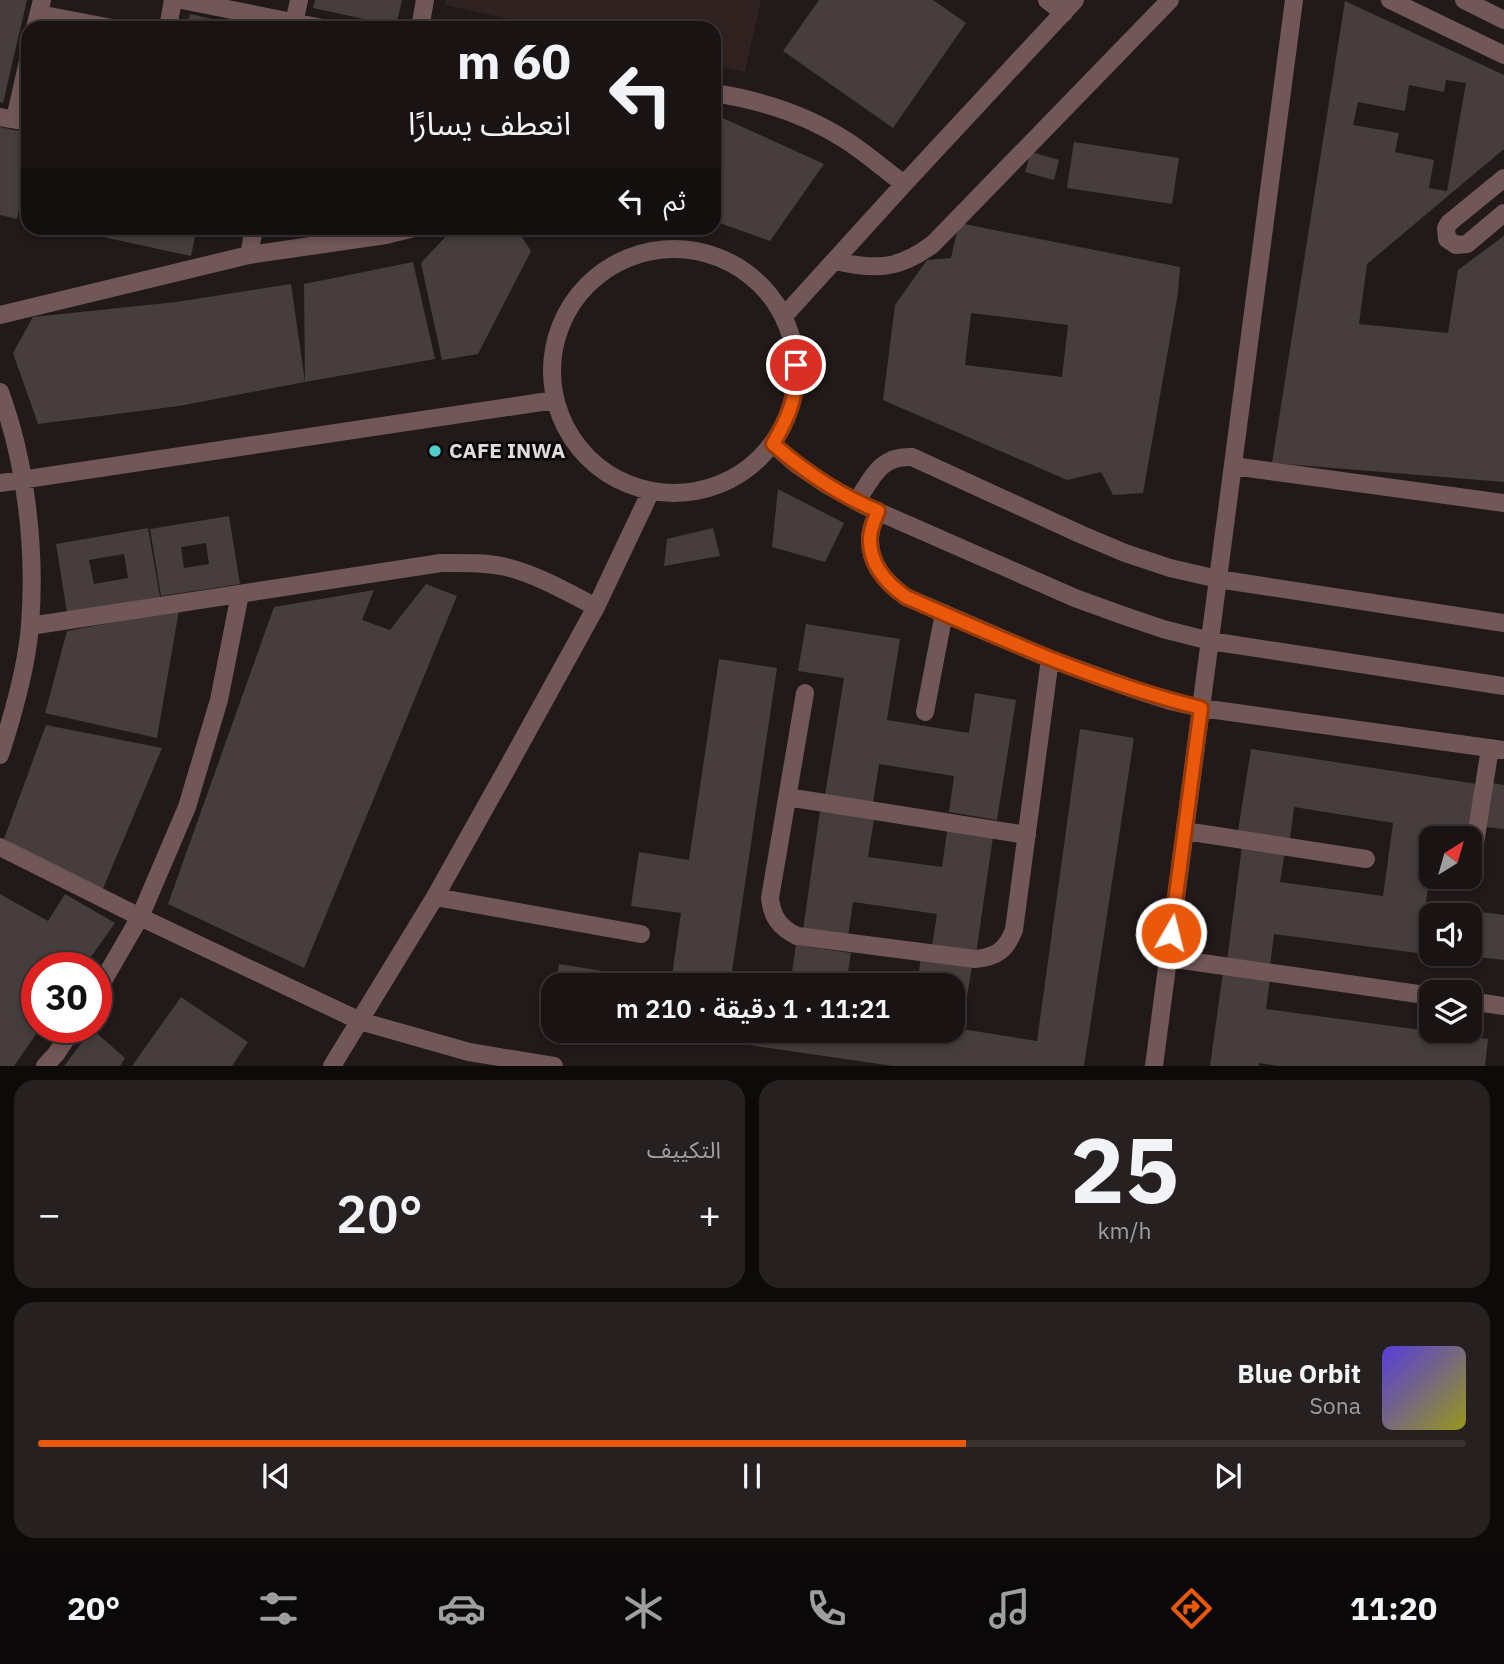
<!DOCTYPE html>
<html lang="ar">
<meta charset="utf-8">
<style>
body{margin:0;font-family:"IBM Plex Sans","Noto Sans Arabic",sans-serif;background:#272021;color:#f1f3f6;direction:rtl;height:100vh;display:flex;flex-direction:column;font-size:26px;white-space:nowrap}
*{box-sizing:border-box;margin:0}
p{font-size:23px;color:#9f9ea0}
.icon{flex:none;width:38px;height:38px;fill:none;stroke:currentColor;stroke-width:2;stroke-linecap:round;stroke-linejoin:round}
.map{position:relative;height:1066px;overflow:hidden;direction:ltr}
.details{display:flex;flex-direction:column;gap:14px;padding:14px;background:#0e0a0a;flex:1}
.details>*{flex:none}
.hud{position:absolute;left:21px;top:21px;width:700px;height:214px;border-radius:21px;box-shadow:0 4px 10px #0003,0 0 0 2px #383233;direction:rtl;background:#1a1313;color:#f1f3f6;overflow:hidden}
.needle{width:46px;rotate:37deg}
.controls{position:absolute;left:1419px;top:826px;display:grid;gap:14px}
.controls a{display:grid;place-items:center;width:63px;height:63px;border-radius:14px;background:#1a1313;box-shadow:0 4px 10px #0003,0 0 0 2px #383233;font-size:35px}
.speed{position:absolute;left:21px;top:952px;display:flex;gap:14px;font-size:35px;font-weight:700;text-align:center}
.speed>*{display:grid;place-content:center;width:91px;height:91px;border-radius:50%;background:#1a1313;box-shadow:0 4px 10px #0003,0 0 0 2px #383233;line-height:1}
.speed .limit{border:10px solid #d22;background:#fff;color:#111}
.pin{position:absolute;display:grid;place-items:center;width:60px;height:60px;color:#fff;margin:-30px;border:4px solid #fff;border-radius:50%;box-shadow:0 2px 7px #0007}
.me{position:absolute;width:77px;margin:-38px;rotate:8deg;stroke-linejoin:round;filter:drop-shadow(0 0 5px #0008)}
.turn{display:flex;align-items:center;gap:24px;height:147px;padding:0 35px;font-size:32px}
.turn .icon{width:91px;height:91px;stroke-width:2.5}
.turn b{display:block;font-size:49px;line-height:60px}
.then{display:flex;align-items:center;height:66px;padding:0 35px;background:#0003;gap:14px;font-size:26px}
.big{font-size:52px;font-weight:600;line-height:1.1}
.details .widget{flex:1;display:flex;flex-direction:column;justify-content:center;gap:10px;min-width:0;padding:0 24px;border-radius:21px;background:#272021}
.details .dial{align-items:center;gap:0}
.dial b{font-size:91px;line-height:1}
.song{display:flex;align-items:center;gap:21px}
.cover{width:84px;height:84px;border-radius:10px;background:linear-gradient(135deg,hsl(250 70% 55%),hsl(60 70% 35%))}
.played{height:7px;border-radius:4px;background:linear-gradient(90deg,#ea580c 65%,#383233 65%)}
.keys{display:flex;justify-content:space-around;direction:ltr}
.heat{display:flex;justify-content:space-between;align-items:center;font-size:38px;direction:ltr}
.details .tiles{flex:1;display:grid;gap:14px;grid-template-columns:1fr 1fr}
.widget:last-child{grid-column:span 2}
.trip{position:absolute;left:541px;top:973px;width:424px;height:70px;border-radius:21px;background:#1a1313;box-shadow:0 4px 10px #0003,0 0 0 2px #383233;font-weight:600;line-height:70px;text-align:center;direction:rtl}
.tabs{display:flex;height:112px;justify-content:space-around;align-items:center;background:#0a0808;color:#9f9ea0}
.tabs .icon{width:49px;height:49px}
.tabs .current{color:#ea580c}
.tabs b{font-size:32px;color:#f1f3f6}
.map>svg:first-child{display:block}
.built{fill:#312222}
.building{fill:#473d3d;fill-rule:evenodd}
.lines{fill:none;stroke-linecap:round;stroke-linejoin:round}
.minor{stroke:#715758;stroke-width:18}
.route-casing{stroke:#983908;stroke-width:18}
.route{stroke:#ea580c;stroke-width:12}
.poi-dot{fill:#52cdce;stroke:#080506;stroke-width:2.5}
.labels{text-anchor:middle;stroke-width:5;stroke-linejoin:round;paint-order:stroke}
.poi-label{font-size:21px;font-weight:bold;fill:#e0dada;stroke:#080506;text-anchor:start}
</style>
<div class="map">
<svg width="1504" height="1066" viewBox="0 0 1504 1066">
<rect width="100%" height="100%" fill="#221919"/>
<path class="built" d="M446,0H761L745,72L714,65V28H548L445,5Z"/>
<path class="building" d="M0,0H27L3,103L0,102Z
M315,0H402L396,26L313,8Z
M819,0H933L966,23L893,128L783,51Z
M1345,1L1504,75V149L1367,264L1359,324L1448,333L1458,270L1504,236V482L1272,463ZM1446,80L1466,83L1447,191L1429,188L1434,160L1395,152L1399,133L1353,125L1358,102L1405,111L1409,85L1444,92Z
M190,14L246,27V28H187Z
M714,114L824,164L770,241L714,221Z
M0,127L28,133V174H26L17,219L0,215Z
M1074,142L1179,158L1172,204L1067,188Z
M1031,152L1059,160L1054,180L1025,172Z
M959,223L1180,267L1178,293L1143,493L1113,495L1101,472L1067,480L883,400L895,305L927,260L951,258ZM971,313L1068,325L1062,377L965,365Z
M61,228H197L191,256Z
M454,228H516L531,251L478,354L442,360L421,263Z
M413,262L435,359L305,382L304,284Z
M291,284L305,382L179,406L38,424L13,353L33,317L176,302Z
M778,489L844,523L825,562L772,547Z
M229,516L240,584L161,596L150,529ZM206,543L209,564L184,568L181,547Z
M148,528L160,597L67,613L56,544ZM124,554L128,578L94,584L89,560Z
M713,528L720,556L664,566L667,539Z
M426,584L457,596L304,968L168,904L274,607L374,590L362,620L390,630Z
M179,610L157,738L45,713L67,631Z
M806,624L900,639L887,720L969,733L975,693L1016,700L997,820L949,812L954,776L879,764L873,803L825,795L844,678L798,671Z
M719,659L777,668L730,985H556L559,964L671,982L681,913L631,906L639,852L689,860Z
M46,725L162,748L102,891L4,839Z
M1080,729L1134,738L1084,1066H893L660,1032V1031H952V985H917L921,957L972,965L962,1029L1037,1041Z
M1251,749L1477,784L1469,835L1436,829L1435,838H1432V861L1426,902L1459,907L1458,915H1432V955L1274,934L1270,966L1227,961L1242,846L1285,852L1280,882L1383,896L1393,823L1294,807L1290,839L1238,831Z
M1492,783L1504,785V829L1486,827Z
M820,811L874,819L868,857L942,867L947,831L993,837L976,954L932,947L937,914L853,902L848,936L803,930Z
M0,894L48,921L65,894L115,923L83,968H37V1027H41L14,1066H0Z
M1474,911L1504,915V960L1470,956V939Z
M796,945L851,953L846,985H790Z
M1434,954H1453L1452,958L1434,955Z
M1223,972L1270,979L1266,1009L1488,1039L1485,1066H1278L1259,1063V1066H1210Z
M181,997L248,1042L232,1066H132Z
M92,1029L125,1058L120,1066H64Z"/>
<g class="lines">
<path class="minor" d="M182,0L322,28
M1047,0L1064,13
M1390,0L1504,55
M1464,0L1504,20
M39,14L112,28
M35,28L42,0
M168,28L173,0
M293,28L299,0
M420,28L425,0
M714,93C760,100 807,115 847,141C867,154 885,170 904,184
M0,117L28,122
M15,119L28,61
M1504,178L1449,223L1446,228L1447,239L1456,245L1467,244L1504,213
M552 371a122 122 0 1 1 244 0a122 122 0 1 1-244 0Z
M249,255L254,228
M835,261C875,270 899,270 933,244L1170,0
M0,315L249,255L386,235L414,228
M784,316L904,184L1075,0
M0,392C26,462 36,550 30,625C27,666 13,715 0,755
M773,444L796,464L827,485L863,505L1075,598L1119,614L1163,629L1210,641L1504,686
M1233,466L1504,503
M0,483L555,400
M857,501C872,478 880,455 912,457L1080,534L1125,553L1170,568L1218,579L1504,623
M878,511C875,519 870,529 870,538C869,564 886,583 906,597L1050,659L1139,691L1170,701L1201,708L1504,750
M30,626L441,563C462,563 485,562 506,567C538,575 567,592 596,607
M805,693L770,898C772,917 780,928 797,936L975,959C997,957 1006,950 1014,930L1050,659
M925,712L944,613
M787,797L1027,835
M1185,831L1366,859
M0,847L140,917L360,1021L469,1052L554,1066
M1469,881L1490,748
M435,897L641,934
M1168,958L1432,996
M96,993L140,917L187,807L219,700L240,594
M1470,1001L1504,1006
M45,1066L56,1054L74,1027
M332,1066L435,897L505,772L596,607L651,491
M1154,1066L1294,0"/>
</g>
<g class="lines">
<defs>
<path id="route" d="M796,365C797,398 789,416 773,444C804,471 839,495 878,511C875,519 870,529 870,538C869,564 886,583 906,597C1002,639 1099,683 1201,708L1171,933"/>
</defs>
<use href="#route" class="route-casing"/>
<use href="#route" class="route"/>
</g>
<circle class="poi-dot" cx="435" cy="451" r="7"/>
<g class="labels">
<g class="poi-label">
<text x="449" y="458">CAFE INWA</text>
</g>
</g>
</svg>
<div class="controls">
<a><svg class="needle" viewBox="-14 -14 28 28"><path d="M0-13l5 13h-10z" fill="#e53935"/><path d="M0 13l5-13h-10z" fill="#9f9ea0"/></svg></a>
<a><svg class="icon" aria-label="sound" viewBox="0 0 24 24"><path d="M4 9h4l5-4v14l-5-4H4zM17 9q2 3 0 6"/></svg></a>
<a><svg class="icon" aria-label="layers" viewBox="0 0 24 24"><path d="M12 4l9 5-9 5-9-5zM3 14l9 5 9-5"/></svg></a>
</div>
<div class="speed"><div class="limit">30</div></div>
<div class="pin" style="left:796px;top:365px;background:#d93025"><svg class="icon" aria-label="arrive" viewBox="0 0 24 24"><path d="M6 21V4h12l-3 4 3 4H6"/></svg></div>
<svg class="me" style="left:1171px;top:933px" viewBox="-20 -20 40 40"><circle r="17" fill="#ea580c" stroke="#fff" stroke-width="3"/><path d="M0-11L8 9 0 5-8 9z" fill="#fff"/></svg>
<div class="trip">11:21 · 1 دقيقة · 210 m</div>
<div class="hud">
<div class="turn"><svg class="icon" aria-label="left" viewBox="0 0 24 24"><path d="M17 20v-9H6M10 6l-5 5 5 5"/></svg><div><b>60 m</b>انعطف يسارًا</div></div>
<div class="then">ثم<svg class="icon" aria-label="left" viewBox="0 0 24 24"><path d="M17 20v-9H6M10 6l-5 5 5 5"/></svg></div>
</div>
</div>
<section class="details">
<div class="tiles">
<div class="widget dial"><b>25</b><p>km/h</p></div>
<div class="widget"><p>التكييف</p>
<div class="heat"><a>−</a><b class="big">20°</b><a>+</a></div>
</div>
<div class="widget">
<div class="song"><i class="cover"></i><div><b>Blue Orbit</b><p>Sona</p></div></div>
<div class="played"></div>
<div class="keys"><svg class="icon" aria-label="previous" viewBox="0 0 24 24"><path d="M18 5L8 12l10 7zM5 5v14"/></svg><svg class="icon" aria-label="pause" viewBox="0 0 24 24"><path d="M8 5v14M16 5v14"/></svg><svg class="icon" aria-label="next" viewBox="0 0 24 24"><path d="M6 5l10 7-10 7zM19 5v14"/></svg></div>
</div>
</div>
</section>
<nav class="tabs">
<b>11:20</b>
<svg class="icon current" aria-label="directions" viewBox="0 0 24 24"><path d="M12 3l9 9-9 9-9-9zM9 14v-3h6M13 9l2 2-2 2"/></svg>
<svg class="icon" aria-label="music" viewBox="0 0 24 24"><path d="M9 18V5l10-2v13"/><circle cx="6" cy="18" r="3"/><circle cx="16" cy="16" r="3"/></svg>
<svg class="icon" aria-label="phone" viewBox="0 0 24 24"><path d="M5 4h4l2 5-3 2q2 4 5 5l2-3 5 2v4C11 20 4 13 5 4z"/></svg>
<svg class="icon" aria-label="climate" viewBox="0 0 24 24"><path d="M12 3v18M4 7l16 10M4 17L20 7"/></svg>
<svg class="icon" aria-label="car" viewBox="0 0 24 24"><path d="M5 17H2v-5l4-1 3-4h7l3 4 3 1v5h-3M9 17h6M6 11h13"/><circle cx="7" cy="17" r="2"/><circle cx="17" cy="17" r="2"/></svg>
<svg class="icon" aria-label="filters" viewBox="0 0 24 24"><path d="M4 7h16M4 17h16"/><circle cx="9" cy="7" r="2"/><circle cx="15" cy="17" r="2"/></svg>
<b>20°</b>
</nav>
